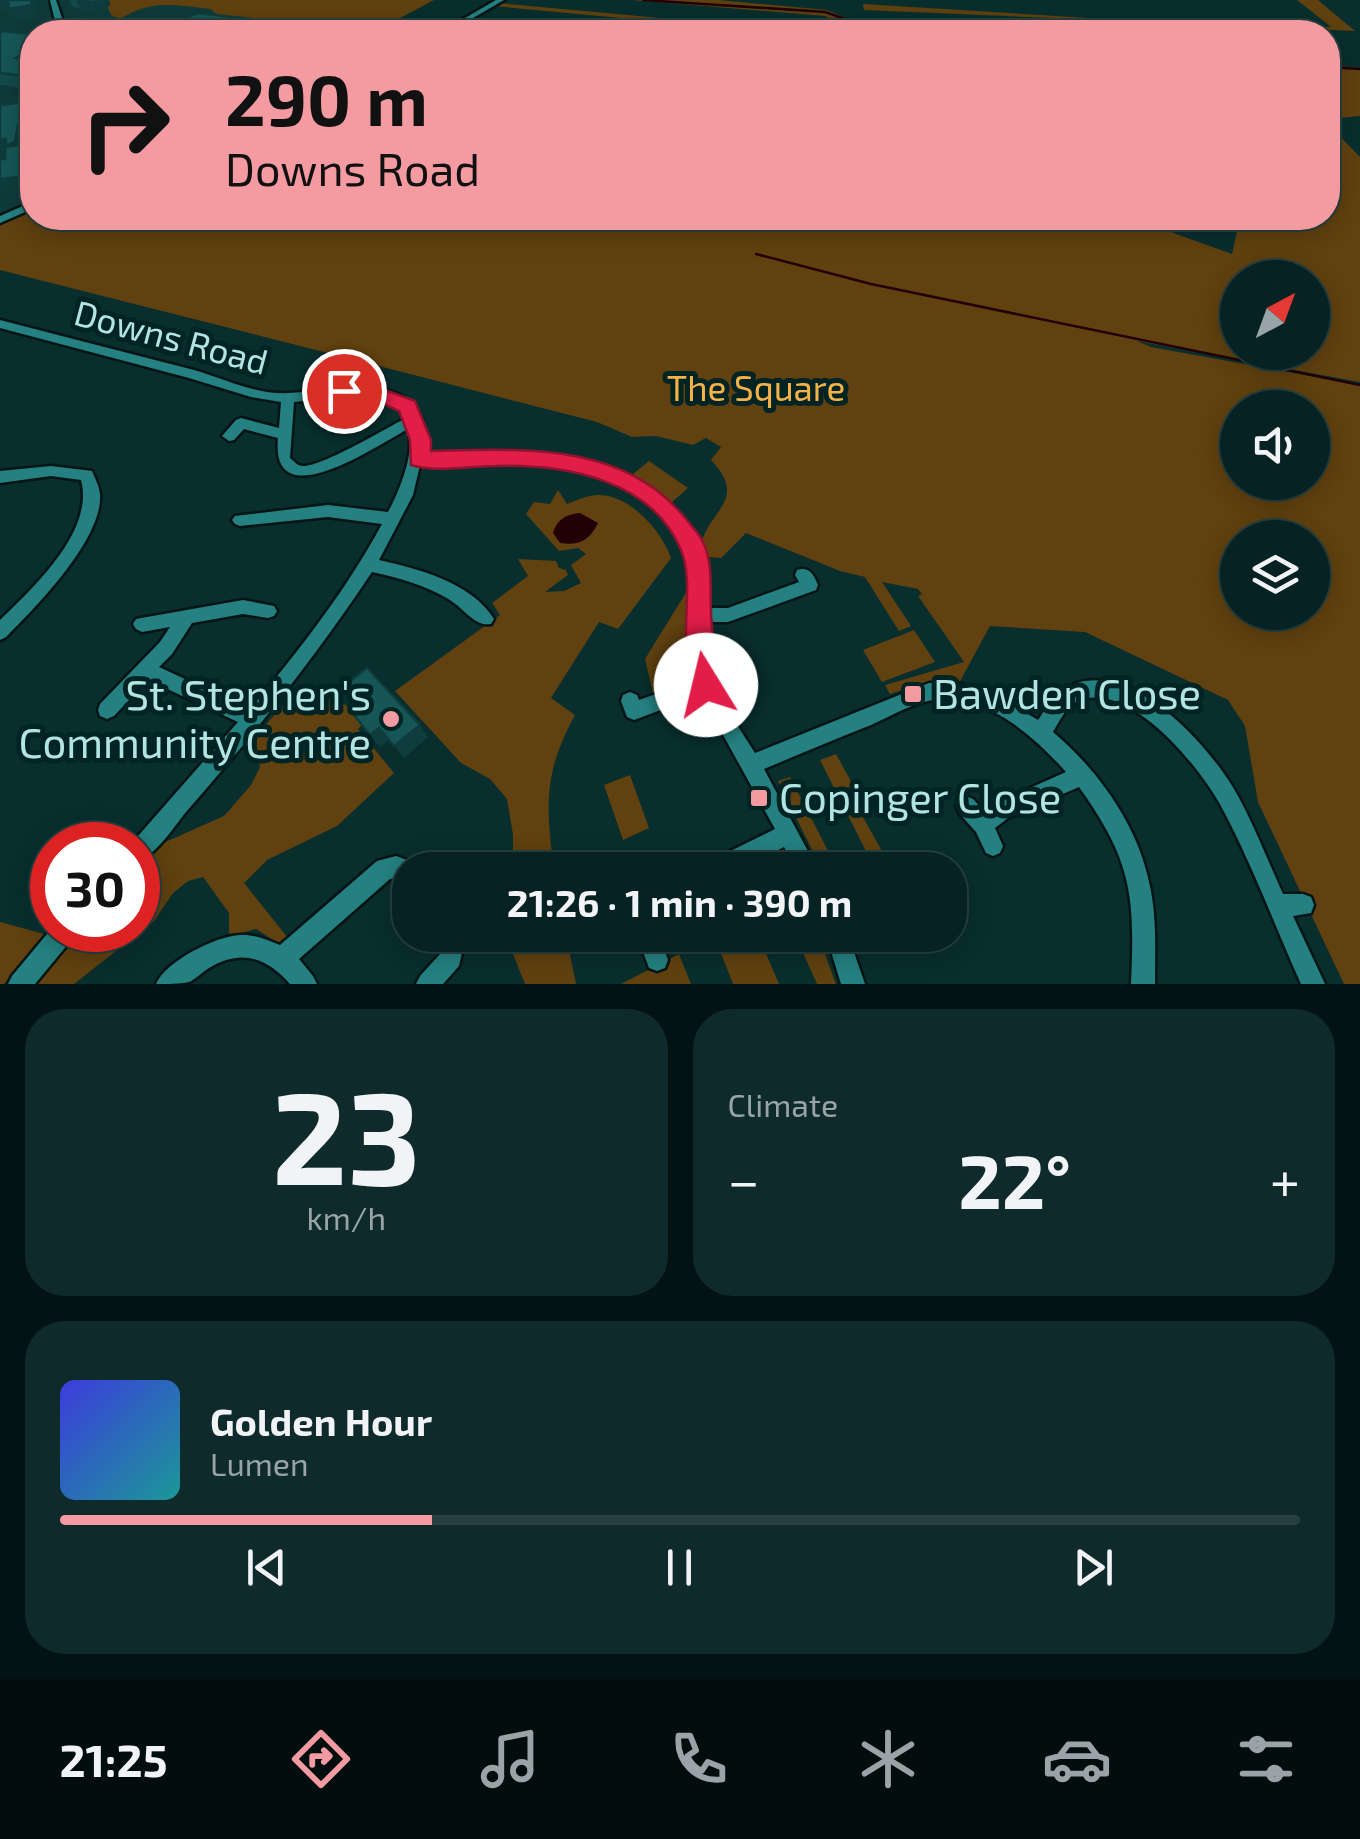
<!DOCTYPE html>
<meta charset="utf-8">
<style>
body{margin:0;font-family:"Exo 2",sans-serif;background:#0f2a2a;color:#f1f3f6;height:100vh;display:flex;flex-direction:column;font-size:38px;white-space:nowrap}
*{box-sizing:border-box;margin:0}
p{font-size:32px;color:#98a4a5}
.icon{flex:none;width:55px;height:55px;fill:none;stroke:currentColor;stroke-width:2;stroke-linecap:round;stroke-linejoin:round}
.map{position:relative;height:984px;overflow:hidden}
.sheet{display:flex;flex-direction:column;gap:25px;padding:25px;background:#031313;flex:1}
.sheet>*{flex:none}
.top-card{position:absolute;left:20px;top:20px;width:1320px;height:210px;border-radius:40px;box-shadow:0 5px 25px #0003,0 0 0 2px #273f40;background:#f49aa1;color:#111;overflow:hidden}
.needle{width:65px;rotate:41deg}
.fabs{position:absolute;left:1220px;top:260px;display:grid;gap:20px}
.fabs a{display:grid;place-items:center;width:110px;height:110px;border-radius:50%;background:#062222;box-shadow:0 5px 25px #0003,0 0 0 2px #273f40;font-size:50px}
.speed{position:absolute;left:30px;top:822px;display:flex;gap:20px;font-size:50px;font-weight:700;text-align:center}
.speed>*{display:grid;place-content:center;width:130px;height:130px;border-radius:50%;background:#062222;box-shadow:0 5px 25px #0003,0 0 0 2px #273f40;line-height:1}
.speed .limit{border:15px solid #d22;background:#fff;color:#111}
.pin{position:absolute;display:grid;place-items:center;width:85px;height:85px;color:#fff;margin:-42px;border:5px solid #fff;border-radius:50%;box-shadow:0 2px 10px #0007}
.me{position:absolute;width:110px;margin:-55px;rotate:351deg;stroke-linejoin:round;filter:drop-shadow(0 0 8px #0008)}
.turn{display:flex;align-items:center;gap:35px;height:210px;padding:0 40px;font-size:45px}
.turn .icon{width:130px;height:130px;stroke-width:2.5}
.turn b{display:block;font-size:70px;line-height:85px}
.big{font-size:75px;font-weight:700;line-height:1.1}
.sheet .tile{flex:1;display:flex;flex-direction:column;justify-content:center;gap:15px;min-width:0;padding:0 35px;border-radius:40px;background:#0f2a2a}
.sheet .dial{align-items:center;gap:0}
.dial b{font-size:130px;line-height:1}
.song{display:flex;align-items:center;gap:30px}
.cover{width:120px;height:120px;border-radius:15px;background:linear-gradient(135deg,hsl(240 70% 55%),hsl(180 70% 35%))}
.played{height:10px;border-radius:5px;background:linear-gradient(90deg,#f49aa1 30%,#273f40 30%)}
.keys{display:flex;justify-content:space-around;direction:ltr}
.heat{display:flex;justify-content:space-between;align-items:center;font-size:55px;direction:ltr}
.sheet .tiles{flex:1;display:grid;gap:25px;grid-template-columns:1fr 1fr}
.tile:last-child{grid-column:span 2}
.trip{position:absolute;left:392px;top:852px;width:575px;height:100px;border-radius:40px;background:#062222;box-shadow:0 5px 25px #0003,0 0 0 2px #273f40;font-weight:700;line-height:100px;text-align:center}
.tab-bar{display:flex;height:160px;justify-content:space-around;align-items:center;background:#020e0e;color:#98a4a5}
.tab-bar .icon{width:70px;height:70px}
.tab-bar .selected{color:#f49aa1}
.tab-bar b{font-size:45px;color:#f1f3f6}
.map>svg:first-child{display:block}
.built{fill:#0f3a3a}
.green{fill:#60410f;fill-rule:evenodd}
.water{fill:#210106}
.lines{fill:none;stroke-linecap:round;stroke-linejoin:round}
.stream{stroke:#210106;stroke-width:2.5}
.minor-casing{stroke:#051414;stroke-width:5}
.minor{fill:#258181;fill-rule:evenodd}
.wall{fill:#134a4a}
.shaded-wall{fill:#0f3c3c}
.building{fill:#165656;stroke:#0f3c3c;stroke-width:2.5}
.route{fill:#e11d48;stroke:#92132f;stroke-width:2.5}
.poi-dot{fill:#f49aa1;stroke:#002424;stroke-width:4}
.labels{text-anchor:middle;stroke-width:10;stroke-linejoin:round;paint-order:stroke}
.street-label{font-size:35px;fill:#b1e4e3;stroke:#002424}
.park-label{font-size:35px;fill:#f7b247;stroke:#002424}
.near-poi-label{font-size:42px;fill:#b1e4e3;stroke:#002424;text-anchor:start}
</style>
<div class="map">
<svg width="1360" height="984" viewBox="0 0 1360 984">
<rect width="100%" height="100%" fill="#082e2e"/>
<path class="built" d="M0,0H191L441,32H32V203L0,216Z"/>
<path class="green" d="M109,0H434L387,25L441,32H317L319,28L305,23L291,28L216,14L211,9C163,3 146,0 108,27L161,32L99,30L80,24L118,18L112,16L106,7L111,5Z
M632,0H718L827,10L870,28L895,32H857L825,16Z
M1297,0H1318L1355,31L864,10L863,4L1122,20L1331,27Z
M498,3L812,32H667L675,23L493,6Z
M1328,65L1360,68V116L1328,119Z
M1328,124L1360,157V382L1137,341L1151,347L1360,385V984H1344L1258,802L1245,726L1228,700L1085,632L990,626L958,685L923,683L890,694L885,685L964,662L918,596L922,594L918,589L882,582L911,626L899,631L865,577L840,571L746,533L721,558L708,557L701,543C711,509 748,499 711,460L721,447L706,438L693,445L656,436L632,437L597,422L379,366L367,379L374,382L369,387L358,385L375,365L0,270V225L32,211V218H601L612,221L625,218H1132L1232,254L1240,218H1328ZM1238,278H1312V352H1238ZM1238,408H1312V482H1238ZM1238,538H1312V612H1238Z
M649,461L688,488L672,502L633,474Z
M558,490L567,504C577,500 588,495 599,495C630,495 662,531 671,558L618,629L599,622L551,698L575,715C543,774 546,806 554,870H513V835L507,799L490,779L461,763L395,691L500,615L492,603L528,576L518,559L556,561L559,568L566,570L568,575L545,592L564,591L581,583L571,565L586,554L578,548L559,551L526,514L534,502L550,504Z
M687,591L688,678L660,693H653L645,659Z
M914,630L935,662L882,682L863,650Z
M298,689L346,705L362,725L358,729L394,773L337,826L267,860L244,883L288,938L281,945L256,929L229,936V913L203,877L188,881L173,893L154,921L74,984H35L80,930H138V864L163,843L224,816L251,785L260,767L256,747L258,733Z
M836,754L853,785L847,788L884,855L871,861L820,760Z
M630,775L649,828L623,840L604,785Z
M790,777L838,870H822L778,781Z
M0,922L48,935L4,984H0Z
M513,935H566L576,984H525L513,954Z
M721,935H758L779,984H733L715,938Z
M795,935H818L836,984H817Z
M679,954L691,984H621Z"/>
<path class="water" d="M580,513L598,523C590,540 579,546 560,543L553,533C556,520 567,514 580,513Z"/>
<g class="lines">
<path class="stream" d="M643,0L825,12L882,32
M1328,67L1360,69
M756,254L871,284L1360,385"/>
<defs>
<path id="minor" d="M50,0H56L63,21L59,30H101L105,32H37L40,30H51L55,21Z
M496,0H504L449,32H441Z
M32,202V209L0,223V216Z
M0,320C64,337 129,353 194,370C218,377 242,388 267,392C308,398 349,378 389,391C415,398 407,407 422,419L419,423L427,440L423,454C542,447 707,448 708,608H728L799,582L795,575L797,570C809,566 814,575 818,585L816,590L728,622H708C707,683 724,704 755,753L929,683L962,684L995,695L1038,720C1045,710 1052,697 1062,690C1124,650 1206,742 1234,789C1253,822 1267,859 1283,894H1303L1311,897L1314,905L1311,913L1293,916L1325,984H1301C1275,926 1252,864 1222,808C1202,769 1127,676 1076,702C1066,707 1059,722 1053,732C1097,769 1137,824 1149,882C1157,915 1155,950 1155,984H1131C1135,895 1132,861 1079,787L1008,818L995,828L1003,846L1000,853L993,856L986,853L976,832L959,813L956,806L959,799L966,796L973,799L984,811L994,804L1066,772C1034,736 982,689 928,701C909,705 889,717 871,725C835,739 800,754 764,769L818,870H796L784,847L739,870H705L708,862L775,829L701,695L634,720L627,717L621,701L623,695L630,692L637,695L639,700L695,680C686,640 700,597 687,559C652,452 512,459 420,465L413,495L379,560C418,569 471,582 494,619L491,624C475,627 464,609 450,600C426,585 399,578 372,572C315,657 253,736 186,812C173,828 156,855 138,861V845L131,844L238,722L148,680L114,716L107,719L100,716L98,710L100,704L160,642L170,627L142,632L136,629L133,624L136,619L243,600L274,606L277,611L274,616L268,618L243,614L192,623L172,654L159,667L250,709C299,651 347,589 382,524L328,517L240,526L235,524L232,520L235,516L328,505L388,512C399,492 416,451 408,429C376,446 270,519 278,438L244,429L234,440L229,441L222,436L236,420L241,418L279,428L281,402L251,397L189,378L0,328ZM357,395C377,396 396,398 404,419C385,429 321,467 303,466C297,466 294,461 290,458L294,402Z
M51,466L92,471C95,478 99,486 100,494C103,539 36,607 6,637L0,640V620C33,588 95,531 81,480L51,476L0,483V471Z
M894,852L902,855L909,870H868L871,862Z
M396,856L418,864L420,870H410V883L396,878L390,879L299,959L313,976L317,984H290C266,957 241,949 209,968C202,972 196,979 189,982C180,984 166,984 156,984C166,961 216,936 240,935C255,934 267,940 280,945L377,861Z
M52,928V930H76L73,938L35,984H8L12,976Z
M444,935H466L459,966L443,984H416L420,976L441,953Z
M637,935H659L668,960L665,968L657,971L649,968Z
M826,935H848L865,984H841Z"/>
</defs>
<use href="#minor" class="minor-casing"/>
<use href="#minor" class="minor"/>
</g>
<path class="wall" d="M69,0H105L112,18L100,20L97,15L85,17L80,8L73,7Z
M0,33L32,34V89L0,85Z
M32,90V135L25,136L23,144L30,185L28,189L0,192V159H5L16,103L14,100Z"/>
<path class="shaded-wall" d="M0,0H35L39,18L17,22L11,11L0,13Z
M76,0H89L97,15L85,17Z
M105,0L112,18L100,20L90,1Z
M297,24L299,32H286Z
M32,50V67L16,58Z
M18,125L25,136L22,153L9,151L0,152V140Z
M32,172V185H30L28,189L0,192V179Z
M420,725L428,737L404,758L394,746Z
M379,728L389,740L380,747L370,735Z
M304,738L310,744L309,750L297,757L290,751Z"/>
<path class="building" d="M8,0H31L32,5L9,9Z
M197,13L297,24L286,32H156Z
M3,31L32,34V50L16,58L32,59V77L0,73V33Z
M32,90V124L18,125L15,142L6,146V139L0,140V105L24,102L14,100Z
M32,143V172L22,174L19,177L0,179V159H5V147Z
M367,668L420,725L394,746L379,728L370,735L354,715L362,709L344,686Z
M295,733L304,738L303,744L290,751L285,742Z"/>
<path class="route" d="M344,384L380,388L415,401L431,440V451C521,449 624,441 686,519C692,527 700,534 704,544C713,565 710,589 711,612C711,631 721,682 716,694L706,698L696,694C674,645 697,588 681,550C652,479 564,464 496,466C470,466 436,473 411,465L410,440L399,411L377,401L337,396L334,391Z"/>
<g class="poi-dot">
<rect x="903" y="684" width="20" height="20" rx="5"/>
<circle cx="391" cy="719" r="10"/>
<rect x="749" y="788" width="20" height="20" rx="5"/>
</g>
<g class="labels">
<g class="street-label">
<text transform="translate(171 338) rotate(15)" y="12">Downs Road</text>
</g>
<g class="park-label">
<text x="756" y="401">The Square</text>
</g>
<g class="near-poi-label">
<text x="933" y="709">Bawden Close</text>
<text x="371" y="710" text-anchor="end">St. Stephen's<tspan x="371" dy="48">Community Centre</tspan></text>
<text x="779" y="813">Copinger Close</text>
</g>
</g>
</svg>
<div class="fabs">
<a><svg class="needle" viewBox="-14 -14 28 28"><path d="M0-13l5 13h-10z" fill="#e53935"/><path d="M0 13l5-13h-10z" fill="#98a4a5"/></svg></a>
<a><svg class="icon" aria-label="sound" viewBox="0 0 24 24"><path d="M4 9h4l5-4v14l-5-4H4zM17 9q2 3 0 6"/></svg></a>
<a><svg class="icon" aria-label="layers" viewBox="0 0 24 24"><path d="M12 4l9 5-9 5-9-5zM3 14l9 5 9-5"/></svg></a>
</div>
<div class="speed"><div class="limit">30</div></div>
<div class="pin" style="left:344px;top:391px;background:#d93025"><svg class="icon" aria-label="arrive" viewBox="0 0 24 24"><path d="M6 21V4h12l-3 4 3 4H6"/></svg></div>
<svg class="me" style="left:706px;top:685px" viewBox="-20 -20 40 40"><circle r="19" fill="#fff"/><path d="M0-13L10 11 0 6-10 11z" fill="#e11d48"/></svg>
<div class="trip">21:26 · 1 min · 390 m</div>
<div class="top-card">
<div class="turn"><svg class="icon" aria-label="right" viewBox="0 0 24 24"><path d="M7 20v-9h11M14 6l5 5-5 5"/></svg><div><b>290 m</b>Downs Road</div></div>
</div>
</div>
<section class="sheet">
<div class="tiles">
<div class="tile dial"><b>23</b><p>km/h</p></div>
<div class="tile"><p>Climate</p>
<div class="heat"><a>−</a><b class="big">22°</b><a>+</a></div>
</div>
<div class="tile">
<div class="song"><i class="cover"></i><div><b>Golden Hour</b><p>Lumen</p></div></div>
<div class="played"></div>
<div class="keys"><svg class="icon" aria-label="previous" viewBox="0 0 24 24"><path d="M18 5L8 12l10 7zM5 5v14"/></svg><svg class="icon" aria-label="pause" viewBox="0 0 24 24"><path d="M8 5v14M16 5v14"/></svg><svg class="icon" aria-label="next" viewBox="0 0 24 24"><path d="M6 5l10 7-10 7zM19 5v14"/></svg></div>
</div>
</div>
</section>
<nav class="tab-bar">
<b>21:25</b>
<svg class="icon selected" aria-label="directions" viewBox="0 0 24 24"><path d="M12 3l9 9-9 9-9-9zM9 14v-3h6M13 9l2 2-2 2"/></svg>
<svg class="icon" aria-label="music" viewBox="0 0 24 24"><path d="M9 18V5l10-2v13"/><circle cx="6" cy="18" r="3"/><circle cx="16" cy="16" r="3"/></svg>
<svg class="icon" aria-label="phone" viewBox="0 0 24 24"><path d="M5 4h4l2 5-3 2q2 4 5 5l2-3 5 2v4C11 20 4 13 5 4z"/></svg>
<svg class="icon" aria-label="climate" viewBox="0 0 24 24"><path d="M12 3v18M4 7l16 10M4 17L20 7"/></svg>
<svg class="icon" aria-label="car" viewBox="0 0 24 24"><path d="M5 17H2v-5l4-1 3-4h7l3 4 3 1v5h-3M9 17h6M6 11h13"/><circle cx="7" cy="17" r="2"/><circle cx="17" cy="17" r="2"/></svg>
<svg class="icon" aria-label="filters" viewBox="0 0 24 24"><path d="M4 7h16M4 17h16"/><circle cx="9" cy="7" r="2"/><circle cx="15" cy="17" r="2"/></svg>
</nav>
